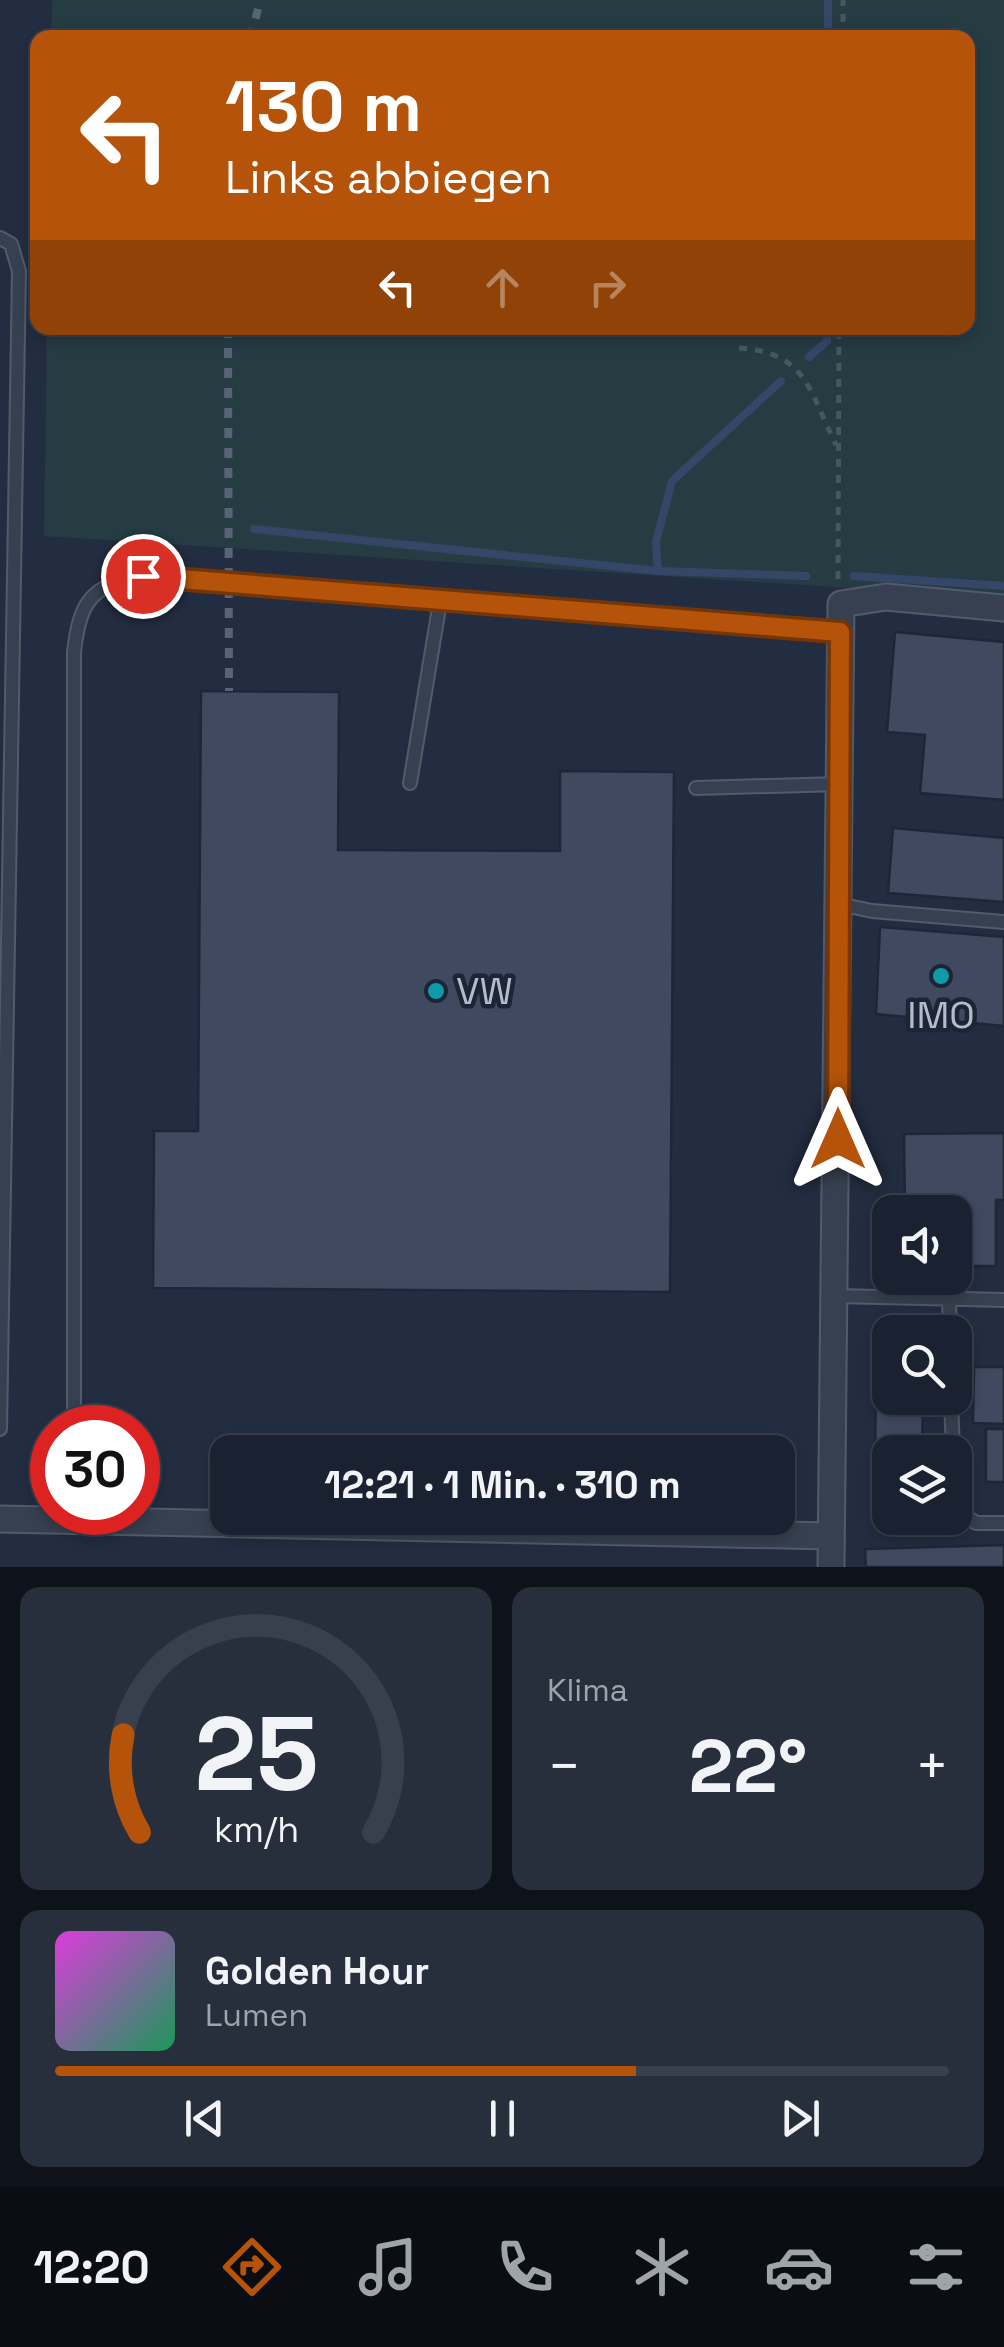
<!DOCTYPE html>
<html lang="de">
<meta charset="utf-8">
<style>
body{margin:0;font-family:"Space Grotesk",sans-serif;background:#272f3d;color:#f1f3f6;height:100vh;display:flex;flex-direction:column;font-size:38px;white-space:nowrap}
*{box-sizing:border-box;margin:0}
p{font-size:32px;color:#9fa4ab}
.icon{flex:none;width:55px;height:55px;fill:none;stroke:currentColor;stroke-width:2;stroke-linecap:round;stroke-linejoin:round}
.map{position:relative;height:1567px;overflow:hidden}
.side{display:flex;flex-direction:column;gap:20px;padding:20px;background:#0e131b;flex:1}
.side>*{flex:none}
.guide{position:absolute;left:30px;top:30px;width:945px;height:305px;border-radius:20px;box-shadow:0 5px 15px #0003,0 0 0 2px #383f4d;background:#b45309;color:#fff;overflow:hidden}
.buttons{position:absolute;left:872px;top:1195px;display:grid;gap:20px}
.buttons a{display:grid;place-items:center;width:100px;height:100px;border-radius:20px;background:#1a2231;box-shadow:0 5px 15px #0003,0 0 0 2px #383f4d;font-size:50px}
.speed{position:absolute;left:30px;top:1405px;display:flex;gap:20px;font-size:50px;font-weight:700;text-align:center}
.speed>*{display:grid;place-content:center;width:130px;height:130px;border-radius:50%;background:#1a2231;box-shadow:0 5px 15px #0003,0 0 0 2px #383f4d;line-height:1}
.speed .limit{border:15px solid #d22;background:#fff;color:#111}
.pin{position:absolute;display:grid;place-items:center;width:85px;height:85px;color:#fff;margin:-42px;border:5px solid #fff;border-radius:50%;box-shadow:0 2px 10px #0007}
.me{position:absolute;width:110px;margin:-55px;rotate:0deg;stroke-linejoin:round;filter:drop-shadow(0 0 8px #0008)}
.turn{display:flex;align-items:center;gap:35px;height:210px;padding:0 30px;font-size:45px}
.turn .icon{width:130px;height:130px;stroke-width:2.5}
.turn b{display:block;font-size:70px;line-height:85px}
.lanes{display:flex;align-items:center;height:95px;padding:0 30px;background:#0003;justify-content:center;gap:50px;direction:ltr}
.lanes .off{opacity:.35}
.big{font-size:75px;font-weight:800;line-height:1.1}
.side .widget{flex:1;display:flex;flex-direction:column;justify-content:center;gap:15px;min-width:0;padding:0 35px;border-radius:20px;background:#272f3d}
.side .dial{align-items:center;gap:0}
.dial svg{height:260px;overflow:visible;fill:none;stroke:#383f4d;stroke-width:7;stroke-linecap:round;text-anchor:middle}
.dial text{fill:#f1f3f6;stroke:none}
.song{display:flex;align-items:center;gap:30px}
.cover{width:120px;height:120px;border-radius:15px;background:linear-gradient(135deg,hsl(300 70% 55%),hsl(150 70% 35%))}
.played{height:10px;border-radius:5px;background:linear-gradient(90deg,#b45309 65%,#383f4d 65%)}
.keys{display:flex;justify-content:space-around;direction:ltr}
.heat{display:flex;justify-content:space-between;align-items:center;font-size:55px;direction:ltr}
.side .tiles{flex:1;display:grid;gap:20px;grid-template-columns:1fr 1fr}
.widget:last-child{grid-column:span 2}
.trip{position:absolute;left:210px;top:1435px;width:585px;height:100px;border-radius:20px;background:#1a2231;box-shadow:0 5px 15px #0003,0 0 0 2px #383f4d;font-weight:800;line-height:100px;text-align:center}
.tabs{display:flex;height:160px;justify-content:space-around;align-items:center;background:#0a0e14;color:#9fa4ab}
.tabs .icon{width:70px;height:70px}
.tabs .on{color:#b45309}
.tabs b{font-size:45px;color:#f1f3f6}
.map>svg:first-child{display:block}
.green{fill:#253c42}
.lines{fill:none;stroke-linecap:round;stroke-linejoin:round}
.stream{stroke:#354769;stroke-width:8}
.building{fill:#3f4a61;stroke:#1e2737;stroke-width:2.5}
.service-casing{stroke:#525b6b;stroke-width:16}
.minor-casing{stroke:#525b6b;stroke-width:29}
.path{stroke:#43595e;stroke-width:5;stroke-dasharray:8 8;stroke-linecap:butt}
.service{stroke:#374050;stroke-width:12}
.minor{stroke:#374050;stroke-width:25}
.rail{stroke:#596378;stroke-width:8;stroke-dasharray:10 10;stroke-linecap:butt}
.route-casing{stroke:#753606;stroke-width:25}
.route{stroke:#b45309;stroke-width:18}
.culture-dot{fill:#0f9aa8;stroke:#1c2535;stroke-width:4}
.labels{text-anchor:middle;stroke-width:9;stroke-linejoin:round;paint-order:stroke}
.poi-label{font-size:38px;fill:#b4bbcb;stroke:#1c2535;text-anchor:start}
</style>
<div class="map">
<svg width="1004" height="1567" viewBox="0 0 1004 1567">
<rect width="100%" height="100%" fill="#232d41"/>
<path class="green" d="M52,0H1004V598L44,536L47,328H968V38H51Z"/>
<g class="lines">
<path class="stream" d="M828,38V0
M809,357L827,341V328
M254,529L658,571L806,576
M658,571L656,542L672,481L781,381
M854,576L1004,586"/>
</g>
<path class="building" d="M895,632L1004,642V800L920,793L925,735L887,732Z
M201,691L339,692L338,850L560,851V771L674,772L670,1292L153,1288L154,1131H198Z
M893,828L1004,838V902L888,893Z
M880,927L1004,937V1026L876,1014Z
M1004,1133V1200H996V1266H955V1212H905L904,1134Z
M876,1355H890V1398H923L922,1452H890V1487H875Z
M974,1367H1004V1424L973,1423Z
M986,1429H1004V1482H986Z
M1004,1545V1567H866L865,1549Z"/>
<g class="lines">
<defs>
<path id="service" d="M0,238L11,244L19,271L0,1429
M410,783L440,602
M696,788L840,784
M839,904L872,911L1004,922
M837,1296L1004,1300
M949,1299L950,1332
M951,1398L953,1452
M74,1428V652C80,601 91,585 143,576L840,632
M955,1490L960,1512L976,1523H1004"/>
<path id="minor" d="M0,1519L831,1536
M831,1567L841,604L886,597L1004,608"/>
</defs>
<use href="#service" class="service-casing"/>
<use href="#minor" class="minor-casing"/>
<path class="path" d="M843,38V0
M739,348C807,352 809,391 836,445
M838,579L839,328"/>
<use href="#service" class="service"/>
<use href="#minor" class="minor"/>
<path class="rail" d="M251,38L260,0
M228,328L229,691"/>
</g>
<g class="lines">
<defs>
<path id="route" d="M143,576L840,632L838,1139"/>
</defs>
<use href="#route" class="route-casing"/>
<use href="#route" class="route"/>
</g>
<g class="culture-dot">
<circle cx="941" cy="976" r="10"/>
<circle cx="436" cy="991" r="10"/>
</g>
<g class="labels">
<g class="poi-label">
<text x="456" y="1004">VW</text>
<text x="941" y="1028" text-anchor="middle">IMO</text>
</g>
</g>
</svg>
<div class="buttons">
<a><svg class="icon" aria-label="sound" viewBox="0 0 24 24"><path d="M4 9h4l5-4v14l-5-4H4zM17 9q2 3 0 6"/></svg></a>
<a><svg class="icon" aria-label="search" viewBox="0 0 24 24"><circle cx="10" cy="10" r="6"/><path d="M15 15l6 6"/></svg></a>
<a><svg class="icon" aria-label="layers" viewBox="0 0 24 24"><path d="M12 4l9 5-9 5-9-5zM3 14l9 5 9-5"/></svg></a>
</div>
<div class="speed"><div class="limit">30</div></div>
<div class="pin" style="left:143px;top:576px;background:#d93025"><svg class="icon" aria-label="arrive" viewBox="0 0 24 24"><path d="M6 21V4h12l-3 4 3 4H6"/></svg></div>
<svg class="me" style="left:838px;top:1139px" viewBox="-20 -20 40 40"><path d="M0-17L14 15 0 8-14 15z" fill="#b45309" stroke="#fff" stroke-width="4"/></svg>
<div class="trip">12:21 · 1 Min. · 310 m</div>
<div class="guide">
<div class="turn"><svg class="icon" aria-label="left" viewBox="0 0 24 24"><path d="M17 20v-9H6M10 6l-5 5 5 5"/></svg><div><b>130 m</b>Links abbiegen</div></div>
<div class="lanes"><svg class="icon" aria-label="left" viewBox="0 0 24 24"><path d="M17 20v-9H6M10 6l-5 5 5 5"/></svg><svg class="icon off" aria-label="ahead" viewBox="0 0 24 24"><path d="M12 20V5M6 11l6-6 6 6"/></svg><svg class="icon off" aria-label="right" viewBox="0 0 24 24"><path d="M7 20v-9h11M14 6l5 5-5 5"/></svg></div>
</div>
</div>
<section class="side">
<div class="tiles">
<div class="widget dial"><svg viewBox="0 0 100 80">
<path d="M14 69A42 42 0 1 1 86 69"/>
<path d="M14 69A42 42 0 0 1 9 39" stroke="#b45309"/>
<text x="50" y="56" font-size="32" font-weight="700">25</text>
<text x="50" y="72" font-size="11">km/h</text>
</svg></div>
<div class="widget"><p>Klima</p>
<div class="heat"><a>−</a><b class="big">22°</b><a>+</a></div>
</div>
<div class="widget">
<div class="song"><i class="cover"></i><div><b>Golden Hour</b><p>Lumen</p></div></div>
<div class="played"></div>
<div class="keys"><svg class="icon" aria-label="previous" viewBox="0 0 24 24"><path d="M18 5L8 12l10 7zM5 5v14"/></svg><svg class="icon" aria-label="pause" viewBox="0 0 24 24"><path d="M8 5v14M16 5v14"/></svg><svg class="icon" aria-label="next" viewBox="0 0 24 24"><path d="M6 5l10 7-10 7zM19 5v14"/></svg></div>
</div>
</div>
</section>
<nav class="tabs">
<b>12:20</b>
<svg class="icon on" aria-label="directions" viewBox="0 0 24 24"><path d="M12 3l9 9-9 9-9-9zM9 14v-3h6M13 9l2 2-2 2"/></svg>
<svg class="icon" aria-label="music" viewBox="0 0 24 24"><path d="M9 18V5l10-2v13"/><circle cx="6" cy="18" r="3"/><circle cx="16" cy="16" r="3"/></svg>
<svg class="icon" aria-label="phone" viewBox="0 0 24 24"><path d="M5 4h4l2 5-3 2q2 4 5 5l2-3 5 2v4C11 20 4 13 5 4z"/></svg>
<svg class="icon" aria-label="climate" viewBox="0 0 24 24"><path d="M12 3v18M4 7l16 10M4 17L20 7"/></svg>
<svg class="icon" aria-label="car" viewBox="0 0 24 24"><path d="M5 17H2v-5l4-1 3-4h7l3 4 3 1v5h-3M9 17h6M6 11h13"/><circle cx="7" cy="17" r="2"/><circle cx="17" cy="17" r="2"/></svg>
<svg class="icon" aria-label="filters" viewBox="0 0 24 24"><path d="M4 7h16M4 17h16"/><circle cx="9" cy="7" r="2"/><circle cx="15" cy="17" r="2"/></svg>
</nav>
